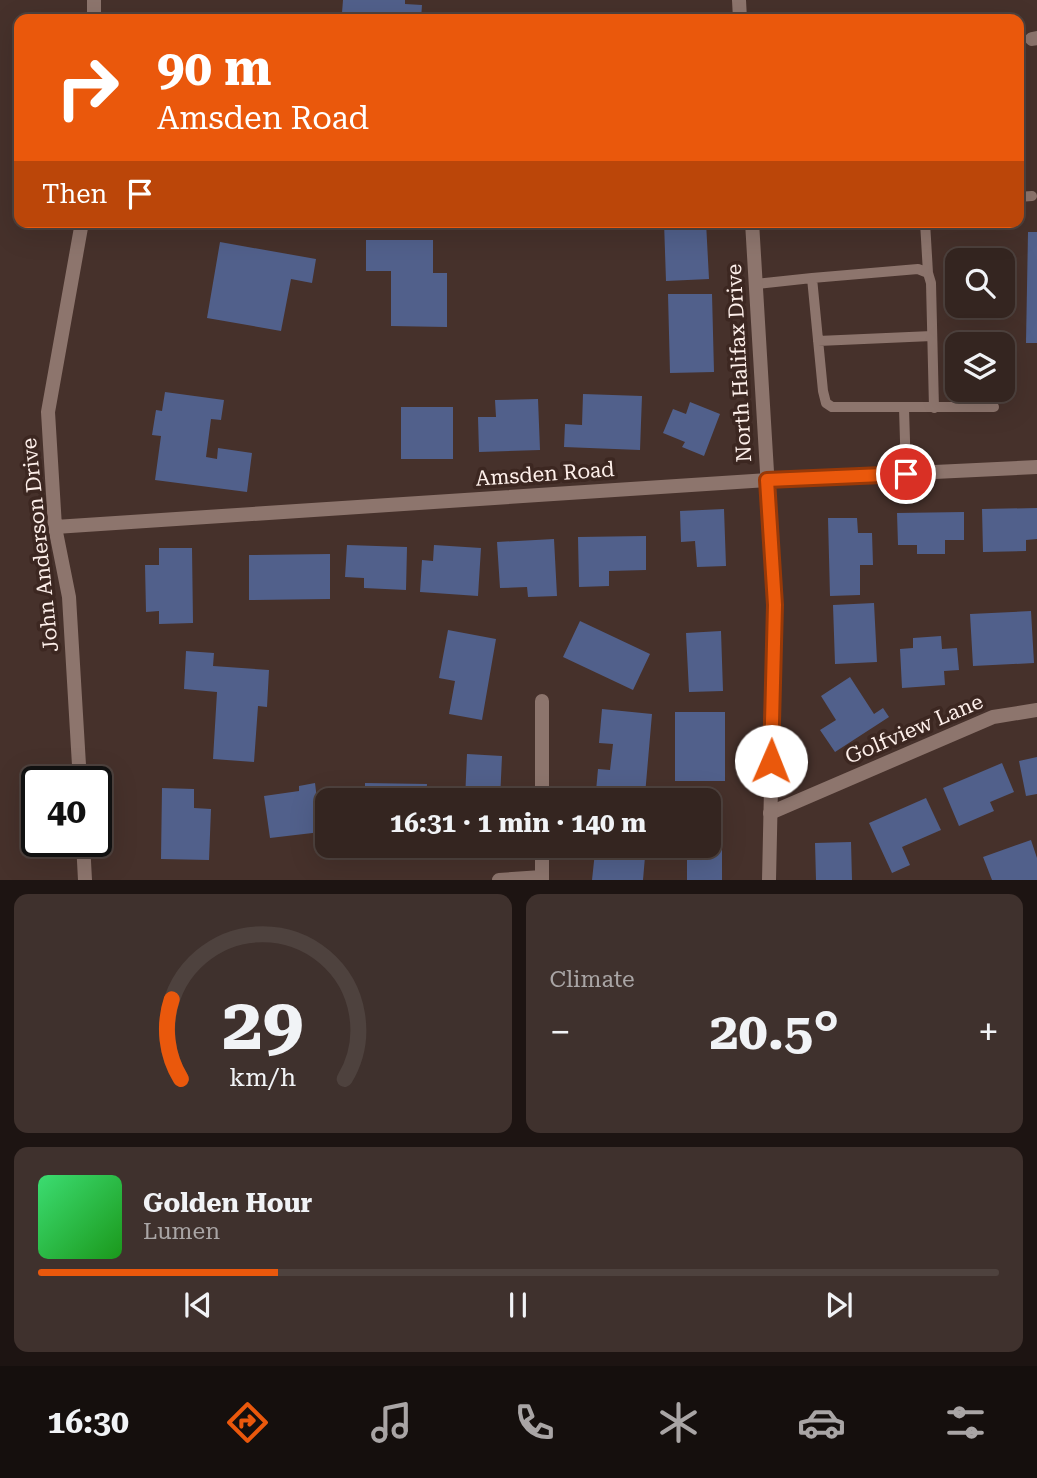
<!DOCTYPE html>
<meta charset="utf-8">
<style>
body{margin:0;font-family:"Roboto Serif",serif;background:#3f312d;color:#f1f3f6;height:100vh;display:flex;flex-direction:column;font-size:26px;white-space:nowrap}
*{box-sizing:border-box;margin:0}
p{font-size:23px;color:#a9a5a5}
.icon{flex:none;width:38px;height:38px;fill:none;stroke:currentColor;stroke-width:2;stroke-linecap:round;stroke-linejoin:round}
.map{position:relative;height:880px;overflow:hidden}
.panel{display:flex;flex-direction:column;gap:14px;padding:14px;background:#1d1412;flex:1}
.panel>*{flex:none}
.guide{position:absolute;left:14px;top:14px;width:1010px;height:214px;border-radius:14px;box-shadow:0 7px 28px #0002,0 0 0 2px #4e423e;background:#ea580c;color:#fff;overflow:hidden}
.fabs{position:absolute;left:945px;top:248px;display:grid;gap:14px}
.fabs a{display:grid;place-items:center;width:70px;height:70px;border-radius:14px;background:#342520;box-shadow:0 7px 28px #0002,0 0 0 2px #4e423e;font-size:35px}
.speed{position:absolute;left:21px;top:766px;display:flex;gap:14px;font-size:35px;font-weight:700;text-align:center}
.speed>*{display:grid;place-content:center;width:91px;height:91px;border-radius:50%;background:#342520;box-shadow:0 7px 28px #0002,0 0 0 2px #4e423e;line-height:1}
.speed .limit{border:4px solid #111;border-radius:10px;background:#fff;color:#111}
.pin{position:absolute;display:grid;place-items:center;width:60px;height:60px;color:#fff;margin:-30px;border:4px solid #fff;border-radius:50%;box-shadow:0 2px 7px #0007}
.me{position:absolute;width:77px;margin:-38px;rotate:1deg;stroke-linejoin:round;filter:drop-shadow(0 0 5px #0008)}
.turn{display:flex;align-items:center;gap:24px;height:147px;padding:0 28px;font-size:32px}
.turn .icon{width:91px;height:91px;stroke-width:2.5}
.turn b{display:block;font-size:49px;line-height:60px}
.then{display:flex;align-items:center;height:66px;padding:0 28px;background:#0003;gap:14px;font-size:26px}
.big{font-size:52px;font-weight:700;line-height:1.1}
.panel .card{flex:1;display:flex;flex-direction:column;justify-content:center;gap:10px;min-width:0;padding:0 24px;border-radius:14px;background:#3f312d}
.panel .dial{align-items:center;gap:0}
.dial svg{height:182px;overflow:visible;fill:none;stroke:#4e423e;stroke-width:7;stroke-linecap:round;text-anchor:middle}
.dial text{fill:#f1f3f6;stroke:none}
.song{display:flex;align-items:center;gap:21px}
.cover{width:84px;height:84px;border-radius:10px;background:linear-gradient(135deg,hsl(140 70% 55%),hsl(120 70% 35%))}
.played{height:7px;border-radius:4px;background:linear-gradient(90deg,#ea580c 25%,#4e423e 25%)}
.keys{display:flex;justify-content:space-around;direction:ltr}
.heat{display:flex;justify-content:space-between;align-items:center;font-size:38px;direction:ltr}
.panel .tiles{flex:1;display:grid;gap:14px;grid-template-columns:1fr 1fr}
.card:last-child{grid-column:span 2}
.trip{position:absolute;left:315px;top:788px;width:406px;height:70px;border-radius:14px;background:#342520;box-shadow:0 7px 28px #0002,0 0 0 2px #4e423e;font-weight:700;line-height:70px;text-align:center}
.tab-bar{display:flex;height:112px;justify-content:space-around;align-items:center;background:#150f0d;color:#a9a5a5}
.tab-bar .icon{width:49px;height:49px}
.tab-bar .active{color:#ea580c}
.tab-bar b{font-size:32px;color:#f1f3f6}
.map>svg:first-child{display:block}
.building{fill:#51608b}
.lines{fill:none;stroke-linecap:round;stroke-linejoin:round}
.service{stroke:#8d756d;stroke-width:10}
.minor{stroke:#8d756d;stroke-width:14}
.tertiary{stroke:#8d756d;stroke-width:14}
.route-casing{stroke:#983908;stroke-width:18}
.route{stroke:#ea580c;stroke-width:12}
.labels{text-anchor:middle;stroke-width:7;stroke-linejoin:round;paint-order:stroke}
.street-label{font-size:21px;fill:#fdefea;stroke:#3c2721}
</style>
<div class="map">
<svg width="1037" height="880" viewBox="0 0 1037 880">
<rect width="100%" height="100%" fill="#46312b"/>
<path class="building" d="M343,0H405V4L422,5L421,19H319V13H342Z
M801,15H838V19H801Z
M664,222H706L709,279L666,281Z
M1028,232H1037V343H1026Z
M366,240H433V273H447V327L391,326V271H366Z
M220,242L316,259L312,283L291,279L281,331L207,318Z
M668,294H712L714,372L670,373Z
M165,392L224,400L221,420L211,419L206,457L217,459L218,448L252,453L247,492L155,480L161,436L152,435L156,410L162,411Z
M583,394L642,396L640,450L564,447L565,424L582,425Z
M538,399L540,450L479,452L478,417H496L495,400Z
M690,402L720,414L704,456L682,447L685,442L663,433L673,409L686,414Z
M401,407H453V459H401Z
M1037,508V539L1026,540V551L983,552L982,509Z
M724,509L726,566L697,567L695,541L681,542L680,511Z
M964,512V540H945V554H917V545H898L897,513Z
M828,518H857L858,533H872L873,565H860V595L830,596Z
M646,536V570L609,571V586L579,587L578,537Z
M554,539L557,596L528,597L527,587L500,588L497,542Z
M347,545L407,547L406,590L364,588V578L345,577Z
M434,545L481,548L478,596L420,592L422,560L433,561Z
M159,548H192L193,623L159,624V611L146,612L145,565H159Z
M330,554V599L249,600V555Z
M874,603L877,662L835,664L833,605Z
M1031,611L1034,663L973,666L970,614Z
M580,621L650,654L633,690L563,657Z
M448,630L496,639L482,720L449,714L455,681L439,678Z
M721,631L723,691L689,692L686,633Z
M941,636L942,649L957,648L959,670L944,671L945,685L902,688L900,649L913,648V638Z
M186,651L214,653L213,666L269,670L267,707L258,706L254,762L213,759L217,692L184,689Z
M850,677L874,714L883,708L889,717L835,752L820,730L836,720L821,696Z
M602,709L652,714L645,795L596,791L598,769L610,770L613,744L599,743Z
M675,712H725V781H675Z
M467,754L502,756L500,800H465Z
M1037,757V794L1026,796L1019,761Z
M1002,763L1014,792L990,802L994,811L959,826L943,788Z
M315,783L321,832L270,838L264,796L299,791V786Z
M365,783L427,784L426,800H365Z
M162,788L194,789V808L211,809L209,860L161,859Z
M926,798L941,830L902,847L910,865L892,873L869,823Z
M709,801H722V880H687V855H680V845H709Z
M1031,840L1037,858V880H992L983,857Z
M851,842L852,880H816L815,843Z
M607,845H646L643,880H592L595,852L606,853Z"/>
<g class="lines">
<path class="service" d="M1018,197L1032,196
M925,222L928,273
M812,278L918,269L928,273L931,283L934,408
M756,284L812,278L823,391L826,403L832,407H994
M818,341L932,336
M904,408L906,474"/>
<path class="minor" d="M94,19V0
M1032,39L1037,38
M55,527L767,480L1037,467
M542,701V800
M80,782L69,597L55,527L48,412L82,222
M770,813L993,717L1037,710
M83,842L85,880
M542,845V880
M499,880L542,877"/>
<path class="tertiary" d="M739,0L740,19
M752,222L775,605L769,880"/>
</g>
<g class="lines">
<defs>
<path id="route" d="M771,761L775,605L767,480L906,474"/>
</defs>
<use href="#route" class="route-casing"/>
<use href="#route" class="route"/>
</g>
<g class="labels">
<g class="street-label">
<text transform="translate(739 363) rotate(-93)" y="7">North Halifax Drive</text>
<text transform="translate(545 474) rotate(-4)" y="7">Amsden Road</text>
<text transform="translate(40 545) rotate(-96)" y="7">John Anderson Drive</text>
<text transform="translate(914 729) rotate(-23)" y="7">Golfview Lane</text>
</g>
</g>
</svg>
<div class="fabs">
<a><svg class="icon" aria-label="search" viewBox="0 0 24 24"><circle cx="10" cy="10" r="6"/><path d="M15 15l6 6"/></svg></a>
<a><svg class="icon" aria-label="layers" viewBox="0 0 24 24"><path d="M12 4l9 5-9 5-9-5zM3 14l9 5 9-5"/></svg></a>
</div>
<div class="speed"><div class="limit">40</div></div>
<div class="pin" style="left:906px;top:474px;background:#d93025"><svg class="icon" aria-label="arrive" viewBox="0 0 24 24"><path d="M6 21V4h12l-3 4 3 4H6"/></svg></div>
<svg class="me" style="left:771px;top:761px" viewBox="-20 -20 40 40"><circle r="19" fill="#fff"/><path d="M0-13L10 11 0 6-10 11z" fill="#ea580c"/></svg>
<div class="trip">16:31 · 1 min · 140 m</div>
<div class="guide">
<div class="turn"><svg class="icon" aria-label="right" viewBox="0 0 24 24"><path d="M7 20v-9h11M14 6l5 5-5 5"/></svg><div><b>90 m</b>Amsden Road</div></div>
<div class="then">Then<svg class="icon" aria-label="arrive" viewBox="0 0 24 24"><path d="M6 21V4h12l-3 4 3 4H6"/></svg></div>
</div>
</div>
<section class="panel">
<div class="tiles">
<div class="card dial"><svg viewBox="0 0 100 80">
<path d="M14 69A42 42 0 1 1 86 69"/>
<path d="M14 69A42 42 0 0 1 10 34" stroke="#ea580c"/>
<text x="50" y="56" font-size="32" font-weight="700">29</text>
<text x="50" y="72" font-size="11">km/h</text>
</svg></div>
<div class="card"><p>Climate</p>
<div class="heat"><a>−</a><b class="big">20.5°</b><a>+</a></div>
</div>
<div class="card">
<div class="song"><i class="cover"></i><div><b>Golden Hour</b><p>Lumen</p></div></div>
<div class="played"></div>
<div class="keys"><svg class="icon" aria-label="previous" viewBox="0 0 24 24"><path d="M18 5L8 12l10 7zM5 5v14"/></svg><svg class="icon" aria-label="pause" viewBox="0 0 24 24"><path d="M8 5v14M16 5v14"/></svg><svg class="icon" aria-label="next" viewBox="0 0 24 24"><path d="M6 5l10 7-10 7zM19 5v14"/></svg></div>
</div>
</div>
</section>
<nav class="tab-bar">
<b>16:30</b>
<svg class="icon active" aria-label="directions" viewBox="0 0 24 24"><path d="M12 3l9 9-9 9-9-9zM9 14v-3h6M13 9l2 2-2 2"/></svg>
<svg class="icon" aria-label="music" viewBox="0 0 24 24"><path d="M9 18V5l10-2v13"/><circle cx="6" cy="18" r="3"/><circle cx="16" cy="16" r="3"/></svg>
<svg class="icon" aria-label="phone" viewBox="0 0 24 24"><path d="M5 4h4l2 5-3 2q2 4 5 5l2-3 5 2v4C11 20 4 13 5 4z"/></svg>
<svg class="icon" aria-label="climate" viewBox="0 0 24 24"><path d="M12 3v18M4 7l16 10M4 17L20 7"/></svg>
<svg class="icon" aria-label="car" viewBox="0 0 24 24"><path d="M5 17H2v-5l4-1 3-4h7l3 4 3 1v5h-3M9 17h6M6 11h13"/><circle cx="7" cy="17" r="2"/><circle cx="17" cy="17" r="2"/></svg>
<svg class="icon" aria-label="filters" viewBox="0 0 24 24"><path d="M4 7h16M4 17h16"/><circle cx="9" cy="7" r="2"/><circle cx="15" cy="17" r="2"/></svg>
</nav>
